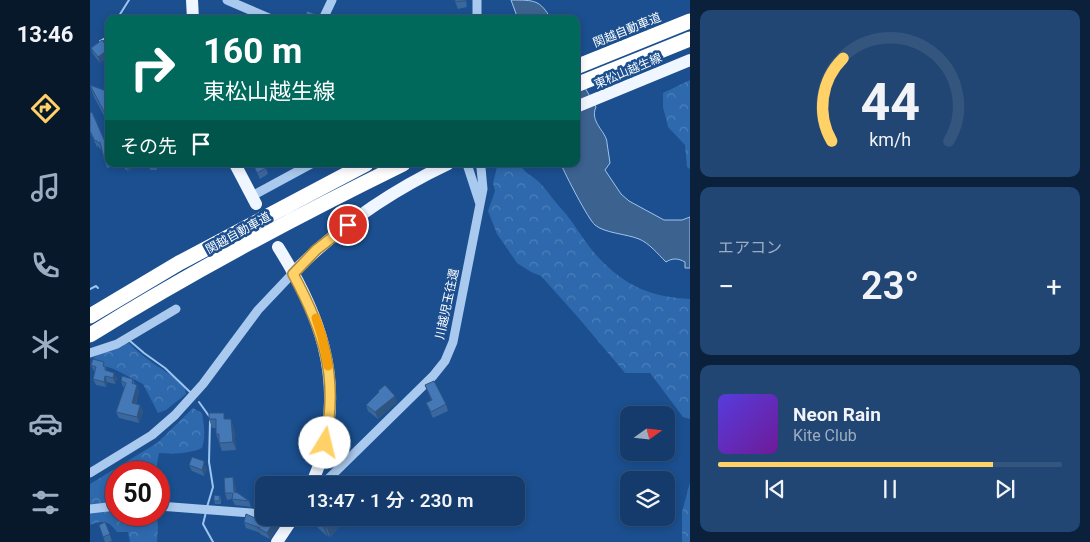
<!DOCTYPE html>
<html lang="ja">
<meta charset="utf-8">
<style>
body{margin:0;font-family:Roboto,"Noto Sans JP",sans-serif;background:#214673;color:#f1f3f6;height:100vh;display:flex;flex-direction:column;font-size:19px;white-space:nowrap}
*{box-sizing:border-box;margin:0}
p{font-size:16px;color:#9dadc1}
.icon{flex:none;width:28px;height:28px;fill:none;stroke:currentColor;stroke-width:2;stroke-linecap:round;stroke-linejoin:round}
.map{position:relative;flex:1;overflow:hidden}
.side{display:flex;flex-direction:column;gap:10px;padding:10px;background:#0b203b;width:400px}
.side>*{flex:none}
.top-card{position:absolute;left:15px;top:15px;width:475px;height:152px;border-radius:10px;box-shadow:0 2px 8px #0003,0 0 0 1px #33557e;background:#00695c;color:#fff;overflow:hidden}
.needle{width:32px;rotate:75deg}
.buttons{position:absolute;left:530px;top:406px;display:grid;gap:10px}
.buttons a{display:grid;place-items:center;width:55px;height:55px;border-radius:10px;background:#143b6b;box-shadow:0 2px 8px #0003,0 0 0 1px #33557e;font-size:25px}
.speed{position:absolute;left:15px;top:461px;display:flex;gap:10px;font-size:25px;font-weight:700;text-align:center}
.speed>*{display:grid;place-content:center;width:65px;height:65px;border-radius:50%;background:#143b6b;box-shadow:0 2px 8px #0003,0 0 0 1px #33557e;line-height:1}
.speed .limit{border:8px solid #d22;background:#fff;color:#111}
.pin{position:absolute;display:grid;place-items:center;width:42px;height:42px;color:#fff;margin:-21px;border:2px solid #fff;border-radius:50%;box-shadow:0 1px 5px #0007}
.me{position:absolute;width:55px;margin:-28px;rotate:9deg;stroke-linejoin:round;filter:drop-shadow(0 0 4px #0008)}
.turn{display:flex;align-items:center;gap:18px;height:105px;padding:0 15px;font-size:22px}
.turn .icon{width:65px;height:65px;stroke-width:2.5}
.turn b{display:block;font-size:35px;line-height:42px}
.then{display:flex;align-items:center;height:48px;padding:0 15px;background:#0003;gap:10px;font-size:19px}
.big{font-size:38px;font-weight:600;line-height:1.1}
.side .card{flex:1;display:flex;flex-direction:column;justify-content:center;gap:8px;min-width:0;padding:0 18px;border-radius:10px;background:#214673}
.side .dial{align-items:center;gap:0}
.dial svg{height:130px;overflow:visible;fill:none;stroke:#33557e;stroke-width:7;stroke-linecap:round;text-anchor:middle}
.dial text{fill:#f1f3f6;stroke:none}
.song{display:flex;align-items:center;gap:15px}
.cover{width:60px;height:60px;border-radius:8px;background:linear-gradient(135deg,hsl(250 70% 55%),hsl(280 70% 35%))}
.played{height:5px;border-radius:2px;background:linear-gradient(90deg,#ffd166 80%,#33557e 80%)}
.keys{display:flex;justify-content:space-around;direction:ltr}
.heat{display:flex;justify-content:space-between;align-items:center;font-size:28px;direction:ltr}
.trip{position:absolute;left:165px;top:476px;width:270px;height:50px;border-radius:10px;background:#143b6b;box-shadow:0 2px 8px #0003,0 0 0 1px #33557e;font-weight:600;line-height:50px;text-align:center}
main{display:flex;flex:1;min-height:0}
.menu{display:flex;flex-direction:column;width:90px;justify-content:space-around;align-items:center;background:#08182b;color:#9dadc1}
.menu .icon{width:35px;height:35px}
.menu .active{color:#ffd166}
.menu b{font-size:22px;color:#f1f3f6}
.map>svg:first-child{display:block}
.forest{fill:url(#forest-crowns)}
.water{fill:#3c6290;stroke:#9cc4f0}
.lines{fill:none;stroke-linecap:round;stroke-linejoin:round}
.stream{stroke:#9cc4f0;stroke-width:2}
.minor{stroke:#a9c9ee;stroke-width:9}
.major{stroke:#f0f6ff;stroke-width:12}
.highway{stroke:#fff;stroke-width:15}
.wall{fill:#3a679d}
.shaded-wall{fill:#305480}
.building{fill:#4478b7;stroke:#305480}
.route-casing{stroke:#a68842;stroke-width:12}
.route{stroke:#ffd166;stroke-width:9}
.slow{stroke:#f59e0b;stroke-width:9}
.labels{text-anchor:middle;stroke-width:5;stroke-linejoin:round;paint-order:stroke}
.street-label{font-size:12px;fill:#fff;stroke:#1b4f8f}
</style>
<main>
<nav class="menu">
<b>13:46</b>
<svg class="icon active" aria-label="directions" viewBox="0 0 24 24"><path d="M12 3l9 9-9 9-9-9zM9 14v-3h6M13 9l2 2-2 2"/></svg>
<svg class="icon" aria-label="music" viewBox="0 0 24 24"><path d="M9 18V5l10-2v13"/><circle cx="6" cy="18" r="3"/><circle cx="16" cy="16" r="3"/></svg>
<svg class="icon" aria-label="phone" viewBox="0 0 24 24"><path d="M5 4h4l2 5-3 2q2 4 5 5l2-3 5 2v4C11 20 4 13 5 4z"/></svg>
<svg class="icon" aria-label="climate" viewBox="0 0 24 24"><path d="M12 3v18M4 7l16 10M4 17L20 7"/></svg>
<svg class="icon" aria-label="car" viewBox="0 0 24 24"><path d="M5 17H2v-5l4-1 3-4h7l3 4 3 1v5h-3M9 17h6M6 11h13"/><circle cx="7" cy="17" r="2"/><circle cx="17" cy="17" r="2"/></svg>
<svg class="icon" aria-label="filters" viewBox="0 0 24 24"><path d="M4 7h16M4 17h16"/><circle cx="9" cy="7" r="2"/><circle cx="15" cy="17" r="2"/></svg>
</nav>
<div class="map">
<svg width="600" height="542" viewBox="0 0 600 542">
<defs>
<pattern id="forest-crowns" width="20" height="18" patternUnits="userSpaceOnUse" patternTransform="scale(1.25)"><rect width="20" height="18" fill="#2e69ad"/><path d="M2 6a3 3 0 1 1 6 0M12 15a3 3 0 1 1 6 0" fill="none" stroke="#4d80b9"/></pattern>
</defs>
<rect width="100%" height="100%" fill="#1b4f8f"/>
<path class="forest" d="M600,80V169L597,167L595,145L578,127L573,107V93Z
M410,164H429C437,175 440,174 449,182C457,190 467,205 476,214C487,228 496,244 508,257C535,286 561,297 600,299V419L593,417L560,373H535L486,315L451,276L441,272L427,263L407,234L398,211L405,191L403,183L407,167Z
M38,342C56,361 74,369 94,385L96,394L76,410L68,413L53,384L24,369L14,366L3,358L13,352Z
M103,408L112,413C114,425 116,436 112,448C99,454 83,454 69,453L66,469L67,472H26V515H67L68,529L67,542H40L38,532H27C19,521 13,520 0,525V484L67,443Z
M600,482V542H592V512Z"/>
<path class="water" d="M421,0C445,0 450,0 461,19H428Z
M486,72L506,107C499,122 517,132 517,143C518,150 519,156 520,163L515,170L531,194L539,201L574,220H592L600,217V268H595V262C588,258 582,258 576,262C568,254 559,243 549,239C537,234 514,233 505,225C498,219 475,174 471,164H486Z"/>
<g class="lines">
<path class="stream" d="M27,19L39,0
M10,41L19,36
M0,289L6,286L8,288
M40,341L54,353L75,368L100,392
M109,402L119,416
M117,507L123,487L119,462L120,421
M116,512L113,524L123,542"/>
<path class="minor" d="M137,0L181,19
M387,0V19
M233,19L242,0
M377,164L390,204
M162,196L221,164
M0,353L27,344L86,309
M0,473L62,435L85,415L113,384L168,310L203,273
M232,485L343,376L355,361L363,342L393,189L391,168
M69,506L161,513L174,516
M0,509L26,506
M179,518L199,523"/>
<path class="major" d="M102,0L103,19
M486,107L600,60
M145,164L166,204
M188,247C229,312 254,378 232,456C229,466 225,476 221,485
M203,273C247,228 301,191 358,164
M187,542L203,518"/>
<path class="highway" d="M486,67L600,21
M486,85L600,39
M0,316L89,263L276,164
M0,335C101,272 207,216 313,164"/>
</g>
<path class="wall" d="M376,0L377,7L368,9L365,2Z
M1,48H19L10,63L3,54Z
M0,86L19,92V125L4,97Z
M0,113L19,151V164H22L23,166L17,168L11,148L10,149L8,146L7,147L0,132Z
M33,164H48L38,171L35,169Z
M67,164V170H60L59,167Z
M163,164L176,168L178,174L170,179Z
M14,362L17,371L24,373L27,379L25,384L17,382L16,387L6,385L3,379L5,372L4,371L1,365Z
M43,379L45,384L49,391L46,404L50,405L53,412L49,423L29,418L26,412L35,388L33,387L31,381Z
M335,385L356,404L358,411L343,418L336,403L341,400Z
M288,391L307,402L288,419L278,411L276,405L288,393Z
M119,419H137L144,428L146,450L132,451L126,434V428H122Z
M99,465L117,469L114,476L102,471Z
M145,484L146,493L159,501L161,507L145,505L142,499L137,500L135,493Z
M130,496L131,499V504H125L124,501Z
M258,518L240,537L238,535L237,536L228,528L224,519Z
M185,520L188,527L180,539L170,534V533L156,528L154,522Z
M15,522L22,541L18,542H15L9,525Z"/>
<path class="shaded-wall" d="M19,49V57L10,63L8,57Z
M36,164H48L38,171Z
M24,373L27,379L25,384L23,378Z
M15,376L17,382L16,387L14,382Z
M47,385L49,391L44,409L42,403Z
M305,396L307,402L288,419L285,412Z
M50,405L53,412L49,423L47,417Z
M141,419L144,428L146,450L143,442Z
M114,463L117,469L114,476L112,470Z
M143,477L145,484L146,499L144,492Z
M246,518H258L240,537L237,528Z
M185,520L188,527L180,539L177,533Z
M235,526L238,535L237,536L233,527Z"/>
<path class="building" d="M365,0H375V1L365,2Z
M217,11L225,14V19H215Z
M12,40L19,49L8,57L1,48Z
M0,85L19,92V121Z
M2,112L19,151V161L15,162L10,142L8,143L6,140L5,141L0,131V113Z
M59,164H66V167H59Z
M163,164H174L176,168L167,173Z
M3,359L14,362L13,366L15,367V370L24,373L23,378L15,376L14,382L3,379L6,367L1,365Z
M32,376L43,379L42,383L47,385L42,403L50,405L47,417L26,412L36,383L31,381Z
M344,381L356,404L341,412L336,403L342,400L335,385Z
M295,385L305,396L285,412L276,405L289,392L288,391Z
M119,413H134V419H141L143,442L129,443V434H126V419H119Z
M102,457L114,461V463L112,470L99,465Z
M143,477L144,492L148,493L159,501L142,499L143,493H135L134,478Z
M124,495L130,496L129,501H124Z
M156,514L172,521L174,518L185,520L177,533L168,528H170L154,522Z
M225,518H246L237,528L235,526L233,527L224,519Z
M15,522L20,534L13,537L9,525Z"/>
<g class="lines">
<defs>
<path id="route" d="M235,443C249,378 234,331 203,274L226,250L258,225"/>
</defs>
<use href="#route" class="route-casing"/>
<use href="#route" class="route"/>
<path class="slow" d="M226,318L232,337L238,366"/>
</g>
<g class="labels">
<g class="street-label">
<text transform="translate(537 30) rotate(-22)" y="4">関越自動車道</text>
<text transform="translate(538 71) rotate(-23)" y="4">東松山越生線</text>
<text transform="translate(148 233) rotate(-29)" y="4">関越自動車道</text>
<text transform="translate(357 304) rotate(-78)" y="4">川越児玉往還</text>
</g>
</g>
</svg>
<div class="buttons">
<a><svg class="needle" viewBox="-14 -14 28 28"><path d="M0-13l5 13h-10z" fill="#e53935"/><path d="M0 13l5-13h-10z" fill="#9dadc1"/></svg></a>
<a><svg class="icon" aria-label="layers" viewBox="0 0 24 24"><path d="M12 4l9 5-9 5-9-5zM3 14l9 5 9-5"/></svg></a>
</div>
<div class="speed"><div class="limit">50</div></div>
<div class="pin" style="left:258px;top:225px;background:#d93025"><svg class="icon" aria-label="arrive" viewBox="0 0 24 24"><path d="M6 21V4h12l-3 4 3 4H6"/></svg></div>
<svg class="me" style="left:235px;top:443px" viewBox="-20 -20 40 40"><circle r="19" fill="#fff"/><path d="M0-13L10 11 0 6-10 11z" fill="#ffd166"/></svg>
<div class="trip">13:47 · 1 分 · 230 m</div>
<div class="top-card">
<div class="turn"><svg class="icon" aria-label="right" viewBox="0 0 24 24"><path d="M7 20v-9h11M14 6l5 5-5 5"/></svg><div><b>160 m</b>東松山越生線</div></div>
<div class="then">その先<svg class="icon" aria-label="arrive" viewBox="0 0 24 24"><path d="M6 21V4h12l-3 4 3 4H6"/></svg></div>
</div>
</div>
<section class="side">
<div class="card dial"><svg viewBox="0 0 100 80">
<path d="M14 69A42 42 0 1 1 86 69"/>
<path d="M14 69A42 42 0 0 1 21 18" stroke="#ffd166"/>
<text x="50" y="56" font-size="32" font-weight="700">44</text>
<text x="50" y="72" font-size="11">km/h</text>
</svg></div>
<div class="card"><p>エアコン</p>
<div class="heat"><a>−</a><b class="big">23°</b><a>+</a></div>
</div>
<div class="card">
<div class="song"><i class="cover"></i><div><b>Neon Rain</b><p>Kite Club</p></div></div>
<div class="played"></div>
<div class="keys"><svg class="icon" aria-label="previous" viewBox="0 0 24 24"><path d="M18 5L8 12l10 7zM5 5v14"/></svg><svg class="icon" aria-label="pause" viewBox="0 0 24 24"><path d="M8 5v14M16 5v14"/></svg><svg class="icon" aria-label="next" viewBox="0 0 24 24"><path d="M6 5l10 7-10 7zM19 5v14"/></svg></div>
</div>
</section>
</main>
